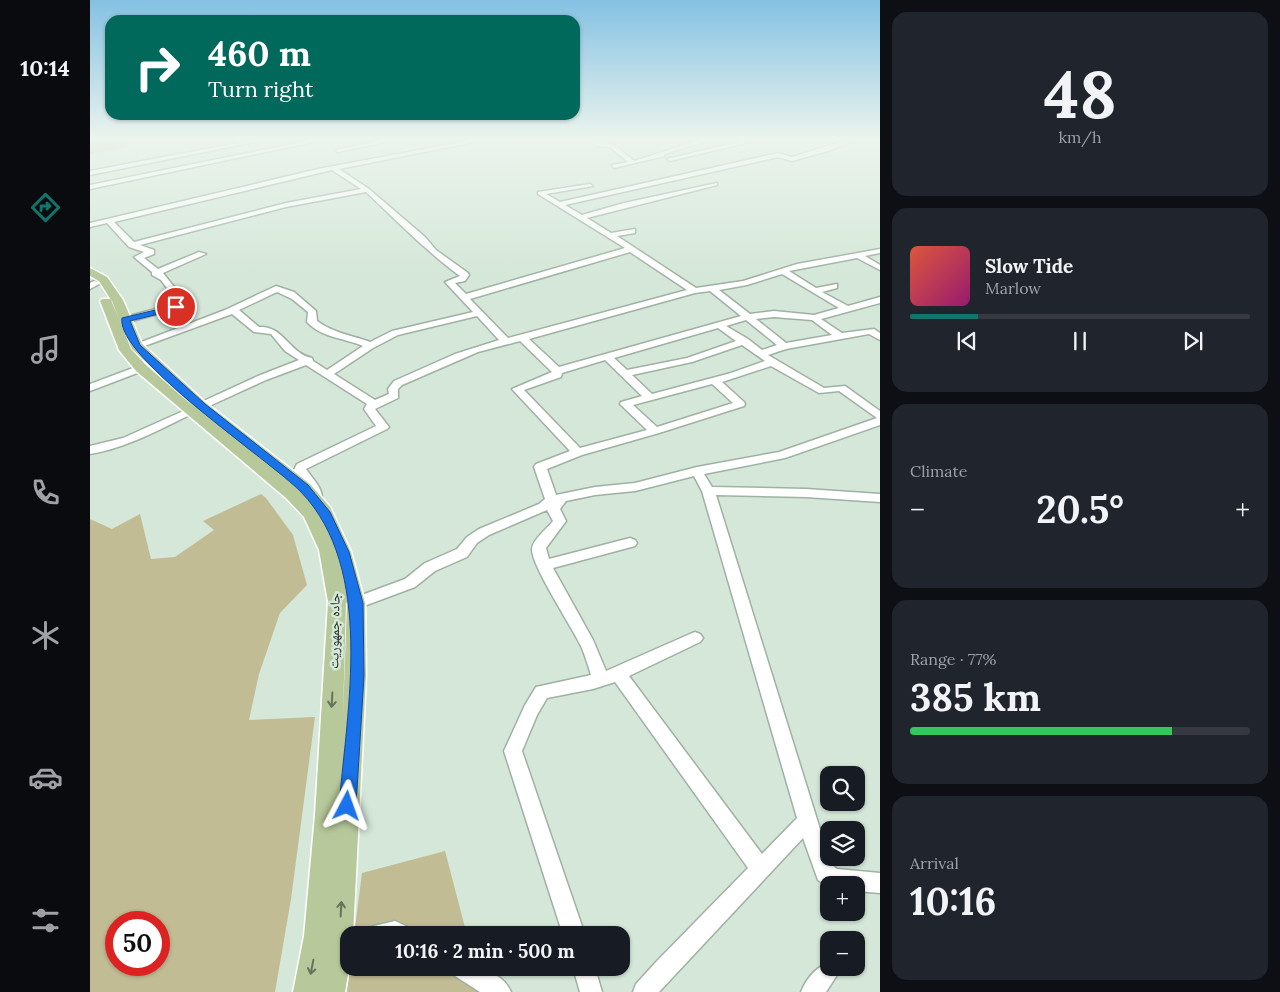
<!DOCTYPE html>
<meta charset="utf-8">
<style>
body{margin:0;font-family:Lora,"Noto Naskh Arabic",serif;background:#20242c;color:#f1f3f6;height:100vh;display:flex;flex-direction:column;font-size:19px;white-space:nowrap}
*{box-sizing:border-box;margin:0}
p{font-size:16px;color:#9ea1a6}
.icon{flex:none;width:28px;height:28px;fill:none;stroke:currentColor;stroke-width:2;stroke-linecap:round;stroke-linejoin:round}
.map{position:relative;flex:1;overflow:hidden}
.panel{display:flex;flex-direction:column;gap:12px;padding:12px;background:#0d0f14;width:400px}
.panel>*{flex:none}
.hud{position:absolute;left:15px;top:15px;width:475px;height:105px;border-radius:15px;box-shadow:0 1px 4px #0004;background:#00695c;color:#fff;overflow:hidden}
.fabs{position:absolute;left:730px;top:766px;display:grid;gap:10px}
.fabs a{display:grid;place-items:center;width:45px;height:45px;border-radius:10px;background:#171b24;box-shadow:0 1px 4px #0004;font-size:25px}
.speed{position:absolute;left:15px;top:911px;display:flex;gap:10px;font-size:25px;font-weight:700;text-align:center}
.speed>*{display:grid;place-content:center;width:65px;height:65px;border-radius:50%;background:#171b24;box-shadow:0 1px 4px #0004;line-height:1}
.speed .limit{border:8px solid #d22;background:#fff;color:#111}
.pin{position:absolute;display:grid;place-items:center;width:42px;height:42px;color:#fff;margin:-21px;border:2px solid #fff;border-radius:50%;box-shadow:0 1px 5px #0007}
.me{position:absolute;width:55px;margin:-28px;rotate:4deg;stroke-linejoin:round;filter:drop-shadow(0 0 4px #0008)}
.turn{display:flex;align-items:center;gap:18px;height:105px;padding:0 20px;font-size:22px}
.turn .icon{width:65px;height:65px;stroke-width:2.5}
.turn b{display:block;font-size:35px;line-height:42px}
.big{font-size:38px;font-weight:700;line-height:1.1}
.panel .widget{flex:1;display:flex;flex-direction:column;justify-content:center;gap:8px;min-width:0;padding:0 18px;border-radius:15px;background:#20242c}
.panel .dial{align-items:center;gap:0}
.dial b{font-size:65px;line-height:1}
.song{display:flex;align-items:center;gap:15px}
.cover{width:60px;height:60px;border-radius:8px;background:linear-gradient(135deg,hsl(10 70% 55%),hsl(320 70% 35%))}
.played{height:5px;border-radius:2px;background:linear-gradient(90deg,#0f766e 20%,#363941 20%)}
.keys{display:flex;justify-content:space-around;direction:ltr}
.heat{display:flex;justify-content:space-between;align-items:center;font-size:28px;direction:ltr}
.charge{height:8px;border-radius:4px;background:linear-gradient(90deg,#34c759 77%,#363941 0)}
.trip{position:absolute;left:250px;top:926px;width:290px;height:50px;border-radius:15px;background:#171b24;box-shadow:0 1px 4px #0004;font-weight:700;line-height:50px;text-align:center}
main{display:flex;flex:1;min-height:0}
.menu{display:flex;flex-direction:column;width:90px;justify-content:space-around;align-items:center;background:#090b0e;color:#9ea1a6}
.menu .icon{width:35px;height:35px}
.menu .on{color:#0f766e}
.menu b{font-size:22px;color:#f1f3f6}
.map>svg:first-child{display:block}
.green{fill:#c2bc94;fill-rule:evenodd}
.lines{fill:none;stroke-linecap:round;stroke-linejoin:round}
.minor-casing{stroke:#9fb1a3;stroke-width:3}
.major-casing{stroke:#fff;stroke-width:3}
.minor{fill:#fff;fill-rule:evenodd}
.major{fill:#b7c99b;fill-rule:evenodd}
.oneway{stroke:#66725a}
.route{fill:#1a73e8;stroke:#114b97}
.labels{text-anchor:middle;stroke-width:5;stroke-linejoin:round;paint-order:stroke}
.street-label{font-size:14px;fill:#232b25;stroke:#d4e7d8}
</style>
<main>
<nav class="menu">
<b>10:14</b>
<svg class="icon on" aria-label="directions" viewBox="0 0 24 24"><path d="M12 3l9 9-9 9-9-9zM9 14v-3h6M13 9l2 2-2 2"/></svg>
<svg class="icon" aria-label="music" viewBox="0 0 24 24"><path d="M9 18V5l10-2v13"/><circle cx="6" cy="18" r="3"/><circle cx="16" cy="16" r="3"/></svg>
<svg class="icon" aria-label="phone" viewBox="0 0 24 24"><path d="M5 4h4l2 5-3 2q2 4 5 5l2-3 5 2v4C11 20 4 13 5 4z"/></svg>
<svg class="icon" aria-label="climate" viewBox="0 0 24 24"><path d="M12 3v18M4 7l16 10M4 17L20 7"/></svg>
<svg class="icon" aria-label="car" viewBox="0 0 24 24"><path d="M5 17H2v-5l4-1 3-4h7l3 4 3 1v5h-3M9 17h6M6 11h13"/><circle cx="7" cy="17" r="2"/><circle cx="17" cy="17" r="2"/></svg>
<svg class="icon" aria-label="filters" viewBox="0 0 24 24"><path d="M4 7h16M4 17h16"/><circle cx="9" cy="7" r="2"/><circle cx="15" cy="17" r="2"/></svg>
</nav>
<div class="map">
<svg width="790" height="992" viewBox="0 0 790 992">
<rect width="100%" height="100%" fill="#d4e7d8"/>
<path class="green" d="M28,140L38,147L0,154V144Z
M171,494L176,498L203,535L217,585L190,613L169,674L159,720L225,717L201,899L185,992H0V519L22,529L50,514L61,559L85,557L124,530L113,521ZM26,922H69V965H26Z
M355,851L377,935H264L272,873Z
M260,968H389L419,992H257Z"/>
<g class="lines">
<defs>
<path id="minor" d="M0,139H9L0,142Z
M23,139H33L25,142Z
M168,139H179L0,175V171Z
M227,139L233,140L0,189V185Z
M298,139H309L248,152L245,150Z
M388,139H399L249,169L279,189L335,237L346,250L378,273L379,275L375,281L365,283L376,294L535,248L448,194V192L500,184L503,186L456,194L470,202L688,153L702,157L760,139H768L741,150L702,161L688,157L475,205L492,215L534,203L627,183V185L497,218L521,233L545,229V233L527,236L606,288L653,281L707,264L790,249V253L775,256L790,265V270L767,258L699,271L726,288L747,284V288L732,292L758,306L790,297V303L731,319L752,333L784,329L790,333V340L779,334L696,349L678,355L734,388L755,386L790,411V425L695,458L614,474L622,487L716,489L790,494V502L716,497L626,495L739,858L743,866L747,869L790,873V893L766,891V885H739V887L728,880L713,838L569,992H543L546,984L566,962L658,868L525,682L503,689L457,698L447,715L432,751L495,935H473L414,751L435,705L446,687L501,675C498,665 495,655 491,646C482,627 441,565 442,549C443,539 458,528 463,521L457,510L399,535L387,543L377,557L345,571L325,587L266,609L261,607L259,603L261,599L315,579L335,563L367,549L377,537L389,529L449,504L455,499L444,467L446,464L480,451L422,389L462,372L430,341L388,352L312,385L308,389V398L285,409L299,427L297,429L216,469C223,480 237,491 230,505H222L219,490L204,470L207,464L286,426L274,409L277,404L216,365L176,380L115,408H107L106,406L107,404L168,376L209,360L195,351L181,334L164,332L142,314L49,348H43L41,346L135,310L186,286L204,292L226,311L227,321C243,333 261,335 280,342L302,331L383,312L355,282L370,276C336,251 307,221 276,192L196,207L50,245L64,250V254L54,258L68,269L109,252L116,254L73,273L96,302V306L35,323L30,320L32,318L88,303L71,280L62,275V272L44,257L54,252L39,247L17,223L0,227V223L228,169ZM242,170L271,189L196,203L44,242L24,222ZM540,252L597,290L418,338L380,299ZM692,274L749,308L724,315L684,311L660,314L629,290L657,285ZM620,291L651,316L469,367L439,339L605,293ZM187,292L202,299L218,312L217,322C232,338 254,338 273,346L237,370L223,361L222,358C200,354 193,325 169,327L149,310ZM387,316L409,340L365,354L304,381L298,389L299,394L285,400L244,374L283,348L308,335ZM684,317L722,320L742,335L696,343L666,319ZM656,320L687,345L672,350L658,339L636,326ZM628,328L646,341L597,358L537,370L524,358ZM652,345L675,361L641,373L562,394L542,375L602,362ZM515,360L552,396L531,402L530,404L557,430L490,448L434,390L471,377L472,373ZM681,366L729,393L749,391L787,418L689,452L607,467L545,483L505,487L466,495L457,469L492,455L569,433L654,406L655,404L654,402L632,382ZM622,384L643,403L567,427L543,405ZM604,476L612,491L707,818L672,854L539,676L610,642L613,638L610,634L605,632L600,634L516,671L503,640L463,568L545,546L547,543L545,540L540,538L459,559L456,548L476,521L470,509L476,501L505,495L545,491Z
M495,139H502L510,143L523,144L544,161L613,139H622L575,154L574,156L524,168L522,165L538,162L520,147L507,146Z
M649,139H656L660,142L580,161L577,159L652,141Z
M4,281L11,283L0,289V283Z
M51,365L55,366V370L0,391V384Z
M100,408L104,409L105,411L104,413C70,429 37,448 0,454V446L33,438Z
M305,921L320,928L324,935H272L276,928Z
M736,964L739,968H744L747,975L736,992H711C716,980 724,969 736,964Z
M362,968C383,965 412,970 421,992H390L365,976Z
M483,968H505L512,992H490Z"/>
<path id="major" d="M0,268L17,277L33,300L52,344L116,403L220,484L240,507L261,552L275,603L276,676L263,935H259V968L255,992H203L214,936L225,815L238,602L229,550L214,517L196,498L46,371L29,350L10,301L12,299H20L22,301L41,349L56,365L105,408L42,349L21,300L9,281L0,276ZM257,603L253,715L256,603Z"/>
</defs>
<use href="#minor" class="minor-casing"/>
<use href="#major" class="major-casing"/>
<use href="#minor" class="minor"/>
<use href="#major" class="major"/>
</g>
<defs><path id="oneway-shaft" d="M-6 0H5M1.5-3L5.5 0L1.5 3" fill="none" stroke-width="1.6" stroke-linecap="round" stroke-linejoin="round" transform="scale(1.25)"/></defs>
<g class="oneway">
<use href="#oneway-shaft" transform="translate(242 700) rotate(93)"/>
<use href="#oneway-shaft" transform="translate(251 909) rotate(-87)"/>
<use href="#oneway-shaft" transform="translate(222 967) rotate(101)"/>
</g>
<linearGradient id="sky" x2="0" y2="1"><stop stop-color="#84c1e3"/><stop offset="0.5" stop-color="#ecf4ed"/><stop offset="1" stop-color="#ecf4ed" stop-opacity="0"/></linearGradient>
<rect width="790" height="278" fill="url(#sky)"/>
<path class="route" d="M86,305L89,306V309L40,321L50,345L115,404L218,485L240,512L259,552L273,603L274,676L266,806L263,811L257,814L251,811L249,806C257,709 285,569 211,492C181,461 25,357 32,318Z"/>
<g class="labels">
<g class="street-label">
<text transform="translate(244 631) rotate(-89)" y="5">جاده جمهوریت</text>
</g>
</g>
</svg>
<div class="fabs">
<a><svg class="icon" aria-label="search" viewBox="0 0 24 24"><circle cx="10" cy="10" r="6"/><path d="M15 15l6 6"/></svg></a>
<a><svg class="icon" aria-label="layers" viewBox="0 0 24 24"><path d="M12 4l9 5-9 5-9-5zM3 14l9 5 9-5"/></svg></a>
<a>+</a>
<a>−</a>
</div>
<div class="speed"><div class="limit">50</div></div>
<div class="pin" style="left:86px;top:307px;background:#d93025"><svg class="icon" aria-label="arrive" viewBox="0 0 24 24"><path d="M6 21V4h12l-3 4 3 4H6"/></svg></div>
<svg class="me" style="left:257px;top:806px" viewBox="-20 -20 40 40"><path d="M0-17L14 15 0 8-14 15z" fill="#1a73e8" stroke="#fff" stroke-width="4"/></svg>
<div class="trip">10:16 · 2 min · 500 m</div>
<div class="hud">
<div class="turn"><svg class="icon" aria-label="right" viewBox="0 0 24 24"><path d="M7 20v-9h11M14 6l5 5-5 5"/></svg><div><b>460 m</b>Turn right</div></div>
</div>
</div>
<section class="panel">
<div class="widget dial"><b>48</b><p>km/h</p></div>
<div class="widget">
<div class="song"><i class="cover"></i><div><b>Slow Tide</b><p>Marlow</p></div></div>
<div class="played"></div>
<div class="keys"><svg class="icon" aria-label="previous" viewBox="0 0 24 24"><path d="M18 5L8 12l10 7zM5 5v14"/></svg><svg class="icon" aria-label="pause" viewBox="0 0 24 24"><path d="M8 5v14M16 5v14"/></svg><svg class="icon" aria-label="next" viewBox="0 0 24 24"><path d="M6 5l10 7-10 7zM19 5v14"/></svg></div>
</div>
<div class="widget"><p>Climate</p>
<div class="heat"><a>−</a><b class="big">20.5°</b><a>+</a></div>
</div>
<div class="widget"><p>Range · 77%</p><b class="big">385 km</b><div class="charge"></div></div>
<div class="widget"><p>Arrival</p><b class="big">10:16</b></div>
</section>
</main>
